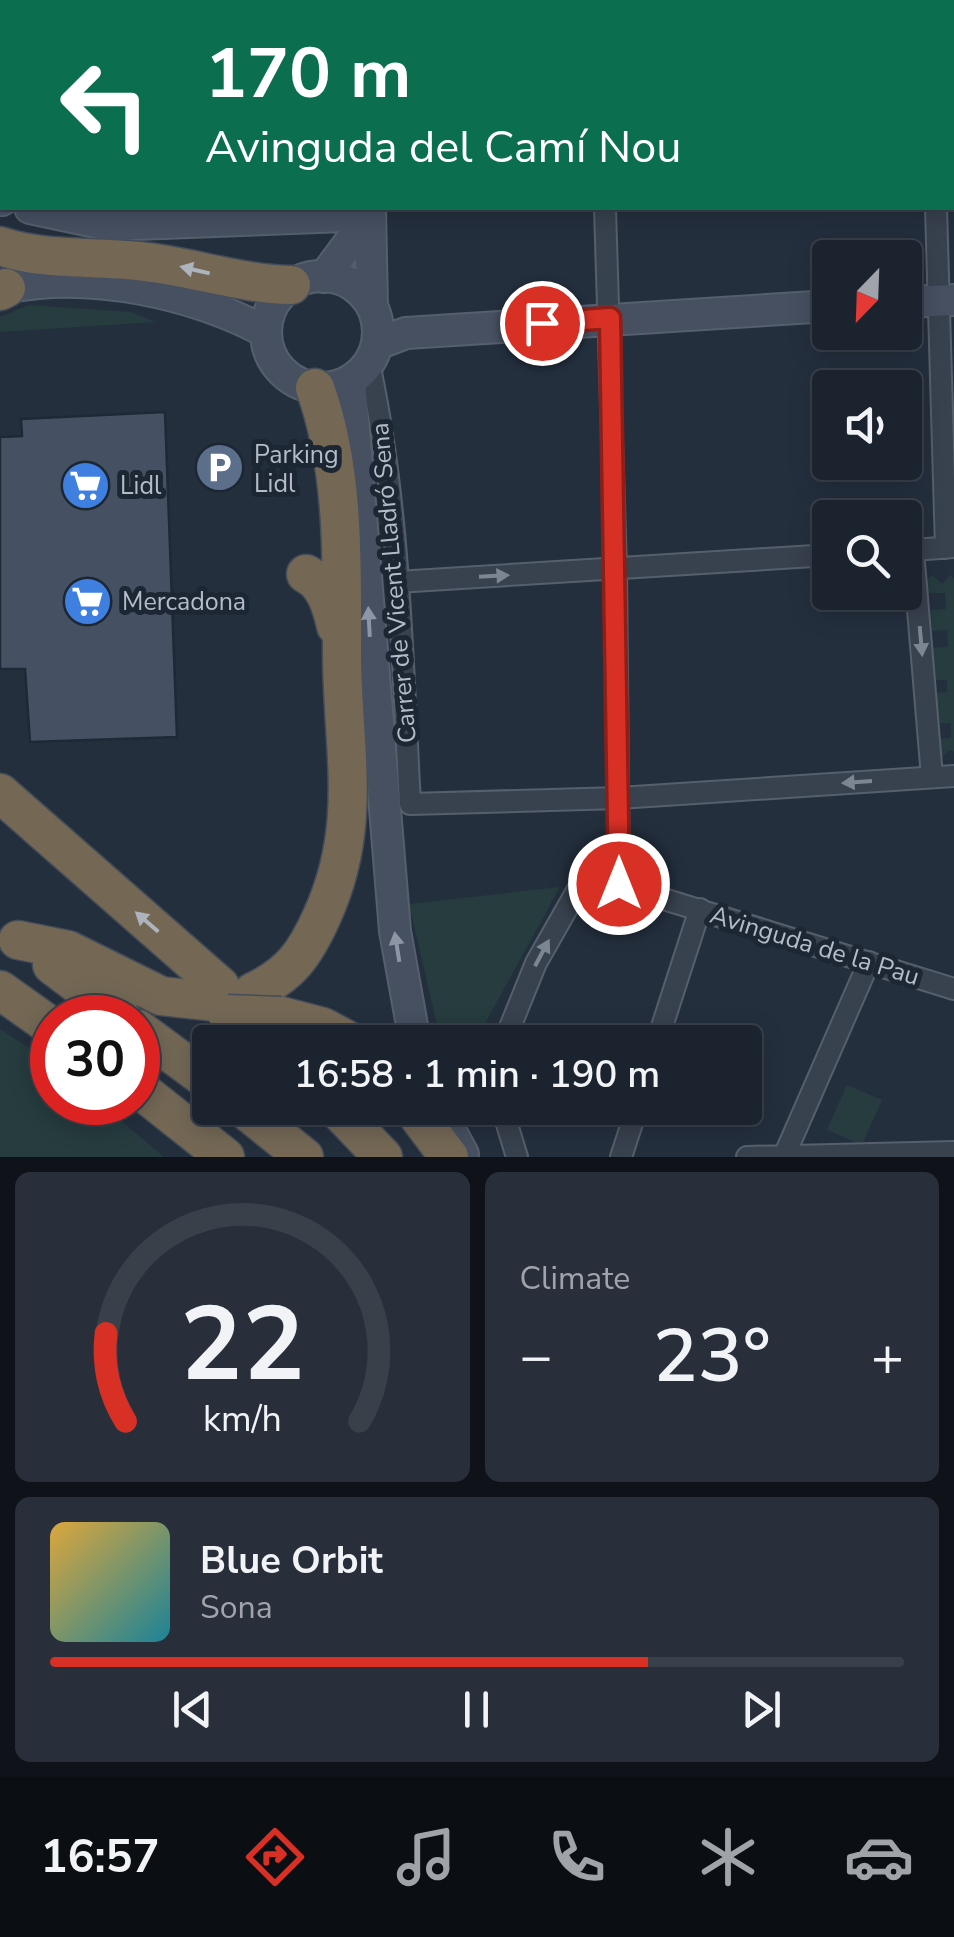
<!DOCTYPE html>
<meta charset="utf-8">
<style>
body{margin:0;font-family:"Nunito Sans",sans-serif;background:#282f3a;color:#f1f3f6;height:100vh;display:flex;flex-direction:column;font-size:38px;white-space:nowrap}
*{box-sizing:border-box;margin:0}
p{font-size:32px;color:#a0a4aa}
.icon{flex:none;width:55px;height:55px;fill:none;stroke:currentColor;stroke-width:2;stroke-linecap:round;stroke-linejoin:round}
.map{position:relative;height:1157px;overflow:hidden}
.panel{display:flex;flex-direction:column;gap:15px;padding:15px;background:#0f1319;flex:1}
.panel>*{flex:none}
.guide{position:absolute;left:0px;top:0px;width:955px;height:210px;box-shadow:0 5px 25px #0003,0 0 0 2px #39404a;background:#0b6e4f;color:#fff;overflow:hidden}
.needle{width:65px;rotate:203deg}
.buttons{position:absolute;left:812px;top:240px;display:grid;gap:20px}
.buttons a{display:grid;place-items:center;width:110px;height:110px;border-radius:10px;background:#1b232e;box-shadow:0 5px 25px #0003,0 0 0 2px #39404a;font-size:50px}
.speed{position:absolute;left:30px;top:995px;display:flex;gap:20px;font-size:50px;font-weight:700;text-align:center}
.speed>*{display:grid;place-content:center;width:130px;height:130px;border-radius:50%;background:#1b232e;box-shadow:0 5px 25px #0003,0 0 0 2px #39404a;line-height:1}
.speed .limit{border:15px solid #d22;background:#fff;color:#111}
.pin{position:absolute;display:grid;place-items:center;width:85px;height:85px;color:#fff;margin:-42px;border:5px solid #fff;border-radius:50%;box-shadow:0 2px 10px #0007}
.me{position:absolute;width:110px;margin:-55px;rotate:0deg;stroke-linejoin:round;filter:drop-shadow(0 0 8px #0008)}
.turn{display:flex;align-items:center;gap:35px;height:210px;padding:0 40px;font-size:45px}
.turn .icon{width:130px;height:130px;stroke-width:2.5}
.turn b{display:block;font-size:70px;line-height:85px}
.big{font-size:75px;font-weight:600;line-height:1.1}
.panel .widget{flex:1;display:flex;flex-direction:column;justify-content:center;gap:15px;min-width:0;padding:0 35px;border-radius:15px;background:#282f3a}
.panel .dial{align-items:center;gap:0}
.dial svg{height:260px;overflow:visible;fill:none;stroke:#39404a;stroke-width:7;stroke-linecap:round;text-anchor:middle}
.dial text{fill:#f1f3f6;stroke:none}
.song{display:flex;align-items:center;gap:30px}
.cover{width:120px;height:120px;border-radius:15px;background:linear-gradient(135deg,hsl(40 70% 55%),hsl(190 70% 35%))}
.played{height:10px;border-radius:5px;background:linear-gradient(90deg,#d93025 70%,#39404a 70%)}
.keys{display:flex;justify-content:space-around;direction:ltr}
.heat{display:flex;justify-content:space-between;align-items:center;font-size:55px;direction:ltr}
.panel .tiles{flex:1;display:grid;gap:15px;grid-template-columns:1fr 1fr}
.widget:last-child{grid-column:span 2}
.trip{position:absolute;left:192px;top:1025px;width:570px;height:100px;border-radius:10px;background:#1b232e;box-shadow:0 5px 25px #0003,0 0 0 2px #39404a;font-weight:600;line-height:100px;text-align:center}
.dock{display:flex;height:160px;justify-content:space-around;align-items:center;background:#0b0e12;color:#a0a4aa}
.dock .icon{width:70px;height:70px}
.dock .selected{color:#d93025}
.dock b{font-size:45px;color:#f1f3f6}
.map>svg:first-child{display:block}
.green{fill:#263c3f}
.building{fill:#455162;stroke:#1f2835;stroke-width:2.5}
.lines{fill:none;stroke-linecap:round;stroke-linejoin:round}
.street-casing{stroke:#565f6c;stroke-width:24}
.secondary-casing{stroke:#565f6c;stroke-width:34}
.highway-casing{stroke:#434c59;stroke-width:41}
.street{stroke:#38414e;stroke-width:20}
.secondary{stroke:#465061;stroke-width:30}
.highway{stroke:#746855;stroke-width:38}
.highway-bridge-casing{stroke:#434c59;stroke-width:41;stroke-linecap:butt}
.highway-bridge{stroke:#746855;stroke-width:38}
.oneway{fill:#aeb4bd}
.oneway2{fill:#7c8592}
.oneway3{fill:#8e96a5}
.route-casing{stroke:#8d1f18;stroke-width:25}
.route{stroke:#d93025;stroke-width:18}
.labels{text-anchor:middle;stroke-width:10;stroke-linejoin:round;paint-order:stroke}
.poi-label{font-size:25px;fill:#b4bcc9;stroke:#1d2633;text-anchor:start}
.street-label{font-size:25px;fill:#b4bcc9;stroke:#1d2633}
</style>
<div class="map">
<svg width="954" height="1157" viewBox="0 0 954 1157">
<rect width="100%" height="100%" fill="#242f3e"/>
<path class="green" d="M29,305L131,312L156,322L0,332V317Z
M932,575L942,584L950,575L954,579V752L950,750L941,757L935,753V739L951,738V723H934L932,693L947,692V680H931L929,648L948,647L947,630L932,631L931,610L946,609L945,593H927V580Z
M560,887L475,1042H441L409,904Z
M0,1029L52,1063V1102L100,1103L164,1157H0Z
M847,1085L882,1100L862,1145L827,1130Z"/>
<path class="building" d="M165,412L177,737L30,742L25,669H0V437L22,436L21,419Z"/>
<g class="lines">
<defs>
<path id="street" d="M103,0V2
M597,0V2
M926,0V2
M952,66H954
M605,208L616,569L619,884
M936,208L946,548
M369,363C400,507 402,658 410,804L619,798L954,776
M397,582L830,555
M932,777L913,550L954,547
M504,1042L536,963L586,875L954,989
M657,1042L700,909
M502,1108L517,1157
M785,1154L869,962
M621,1157L637,1108
M747,1157L954,1152"/>
<path id="secondary" d="M371,0V2
M0,199L2,200
M30,208L110,225L370,215
M370,208L372,307
M266 332a56 56 0 1 1 112 0a56 56 0 1 1-112 0Z
M324,277L370,215
M6,288C88,270 193,293 266,332
M905,302L954,300
M377,344L406,333L830,306
M350,381L395,931L415,1042
M438,1108L463,1154"/>
<path id="highway" d="M0,246C45,261 92,256 138,261C190,266 239,284 291,285
M0,291L6,288
M306,574C325,583 332,607 336,626
M0,793L220,986
M18,940L68,950L161,996L215,1002
M52,965L122,1018
M0,990L52,1027
M253,992C291,974 305,954 322,916C364,824 342,748 342,652C342,565 345,470 315,388
M281,1016L323,1027L351,1042
M138,1029L210,1082
M138,1088L225,1157
M243,1108L304,1157
M336,1108L383,1157
M412,1108L449,1157"/>
</defs>
<use href="#street" class="street-casing"/>
<use href="#secondary" class="secondary-casing"/>
<use href="#highway" class="highway-casing"/>
<use href="#street" class="street"/>
<use href="#secondary" class="secondary"/>
<use href="#highway" class="highway"/>
<defs>
<path id="highway-bridge" d="M227,1014L281,1016"/>
</defs>
<use href="#highway-bridge" class="highway-bridge-casing"/>
<use href="#highway-bridge" class="highway-bridge"/>
</g>
<defs><path id="oneway-solid" d="M-6-.8H1V-3.2L6.5 0L1 3.2V.8H-6Z" transform="scale(2.5)"/></defs>
<g class="oneway">
<use href="#oneway-solid" transform="translate(195 270) rotate(-167)"/>
<use href="#oneway-solid" transform="translate(147 922) rotate(-139)"/>
</g>
<g class="oneway2">
<use href="#oneway-solid" transform="translate(494 576) rotate(-3)"/>
<use href="#oneway-solid" transform="translate(921 641) rotate(85)"/>
<use href="#oneway-solid" transform="translate(857 782) rotate(176)"/>
<use href="#oneway-solid" transform="translate(542 953) rotate(-62)"/>
</g>
<g class="oneway3">
<use href="#oneway-solid" transform="translate(369 622) rotate(-93)"/>
<use href="#oneway-solid" transform="translate(397 947) rotate(-99)"/>
</g>
<g class="lines">
<defs>
<path id="route" d="M542,323L610,318L619,884"/>
</defs>
<use href="#route" class="route-casing"/>
<use href="#route" class="route"/>
</g>
<defs>
<symbol id="parking-disc" viewBox="-11 -11 22 22"><circle r="9.5" fill="#5c6f8a" stroke="#1d2633"/><path d="M-3.5-5.5H1a3.5 3.5 0 0 1 0 7H-1V5.5H-3.5ZM-1-3.4V-.6H.8a1.4 1.4 0 0 0 0-2.8Z" fill="#fff"/></symbol>
<symbol id="supermarket-disc" viewBox="-11 -11 22 22"><circle r="9.5" fill="#3f7fe0" stroke="#1d2633"/><path d="M-6-5.5h2.5l.6 2H6L4.5 2H-2.5L-4.4-4H-6ZM-1.5 3.2a1.3 1.3 0 1 0 .1 0ZM3 3.2a1.3 1.3 0 1 0 .1 0Z" fill="#fff"/></symbol>
</defs>
<g fill-rule="evenodd">
<use href="#parking-disc" x="192" y="440" width="55" height="55"/>
<use href="#supermarket-disc" x="58" y="458" width="55" height="55"/>
<use href="#supermarket-disc" x="60" y="574" width="55" height="55"/>
</g>
<g class="labels">
<g class="poi-label">
<text x="254" y="463">Parking<tspan x="254" dy="29">Lidl</tspan></text>
<text x="120" y="494">Lidl</text>
<text x="122" y="610">Mercadona</text>
</g>
<g class="street-label">
<text transform="translate(393 583) rotate(-95)" y="9">Carrer de Vicent Lladró Sena</text>
<text transform="translate(815 945) rotate(17)" y="9">Avinguda de la Pau</text>
</g>
</g>
</svg>
<div class="buttons">
<a><svg class="needle" viewBox="-14 -14 28 28"><path d="M0-13l5 13h-10z" fill="#e53935"/><path d="M0 13l5-13h-10z" fill="#a0a4aa"/></svg></a>
<a><svg class="icon" aria-label="sound" viewBox="0 0 24 24"><path d="M4 9h4l5-4v14l-5-4H4zM17 9q2 3 0 6"/></svg></a>
<a><svg class="icon" aria-label="search" viewBox="0 0 24 24"><circle cx="10" cy="10" r="6"/><path d="M15 15l6 6"/></svg></a>
</div>
<div class="speed"><div class="limit">30</div></div>
<div class="pin" style="left:542px;top:323px;background:#d93025"><svg class="icon" aria-label="arrive" viewBox="0 0 24 24"><path d="M6 21V4h12l-3 4 3 4H6"/></svg></div>
<svg class="me" style="left:619px;top:884px" viewBox="-20 -20 40 40"><circle r="17" fill="#d93025" stroke="#fff" stroke-width="3"/><path d="M0-11L8 9 0 5-8 9z" fill="#fff"/></svg>
<div class="trip">16:58 · 1 min · 190 m</div>
<div class="guide">
<div class="turn"><svg class="icon" aria-label="left" viewBox="0 0 24 24"><path d="M17 20v-9H6M10 6l-5 5 5 5"/></svg><div><b>170 m</b>Avinguda del Camí Nou</div></div>
</div>
</div>
<section class="panel">
<div class="tiles">
<div class="widget dial"><svg viewBox="0 0 100 80">
<path d="M14 69A42 42 0 1 1 86 69"/>
<path d="M14 69A42 42 0 0 1 8 42" stroke="#d93025"/>
<text x="50" y="56" font-size="32" font-weight="700">22</text>
<text x="50" y="72" font-size="11">km/h</text>
</svg></div>
<div class="widget"><p>Climate</p>
<div class="heat"><a>−</a><b class="big">23°</b><a>+</a></div>
</div>
<div class="widget">
<div class="song"><i class="cover"></i><div><b>Blue Orbit</b><p>Sona</p></div></div>
<div class="played"></div>
<div class="keys"><svg class="icon" aria-label="previous" viewBox="0 0 24 24"><path d="M18 5L8 12l10 7zM5 5v14"/></svg><svg class="icon" aria-label="pause" viewBox="0 0 24 24"><path d="M8 5v14M16 5v14"/></svg><svg class="icon" aria-label="next" viewBox="0 0 24 24"><path d="M6 5l10 7-10 7zM19 5v14"/></svg></div>
</div>
</div>
</section>
<nav class="dock">
<b>16:57</b>
<svg class="icon selected" aria-label="directions" viewBox="0 0 24 24"><path d="M12 3l9 9-9 9-9-9zM9 14v-3h6M13 9l2 2-2 2"/></svg>
<svg class="icon" aria-label="music" viewBox="0 0 24 24"><path d="M9 18V5l10-2v13"/><circle cx="6" cy="18" r="3"/><circle cx="16" cy="16" r="3"/></svg>
<svg class="icon" aria-label="phone" viewBox="0 0 24 24"><path d="M5 4h4l2 5-3 2q2 4 5 5l2-3 5 2v4C11 20 4 13 5 4z"/></svg>
<svg class="icon" aria-label="climate" viewBox="0 0 24 24"><path d="M12 3v18M4 7l16 10M4 17L20 7"/></svg>
<svg class="icon" aria-label="car" viewBox="0 0 24 24"><path d="M5 17H2v-5l4-1 3-4h7l3 4 3 1v5h-3M9 17h6M6 11h13"/><circle cx="7" cy="17" r="2"/><circle cx="17" cy="17" r="2"/></svg>
</nav>
